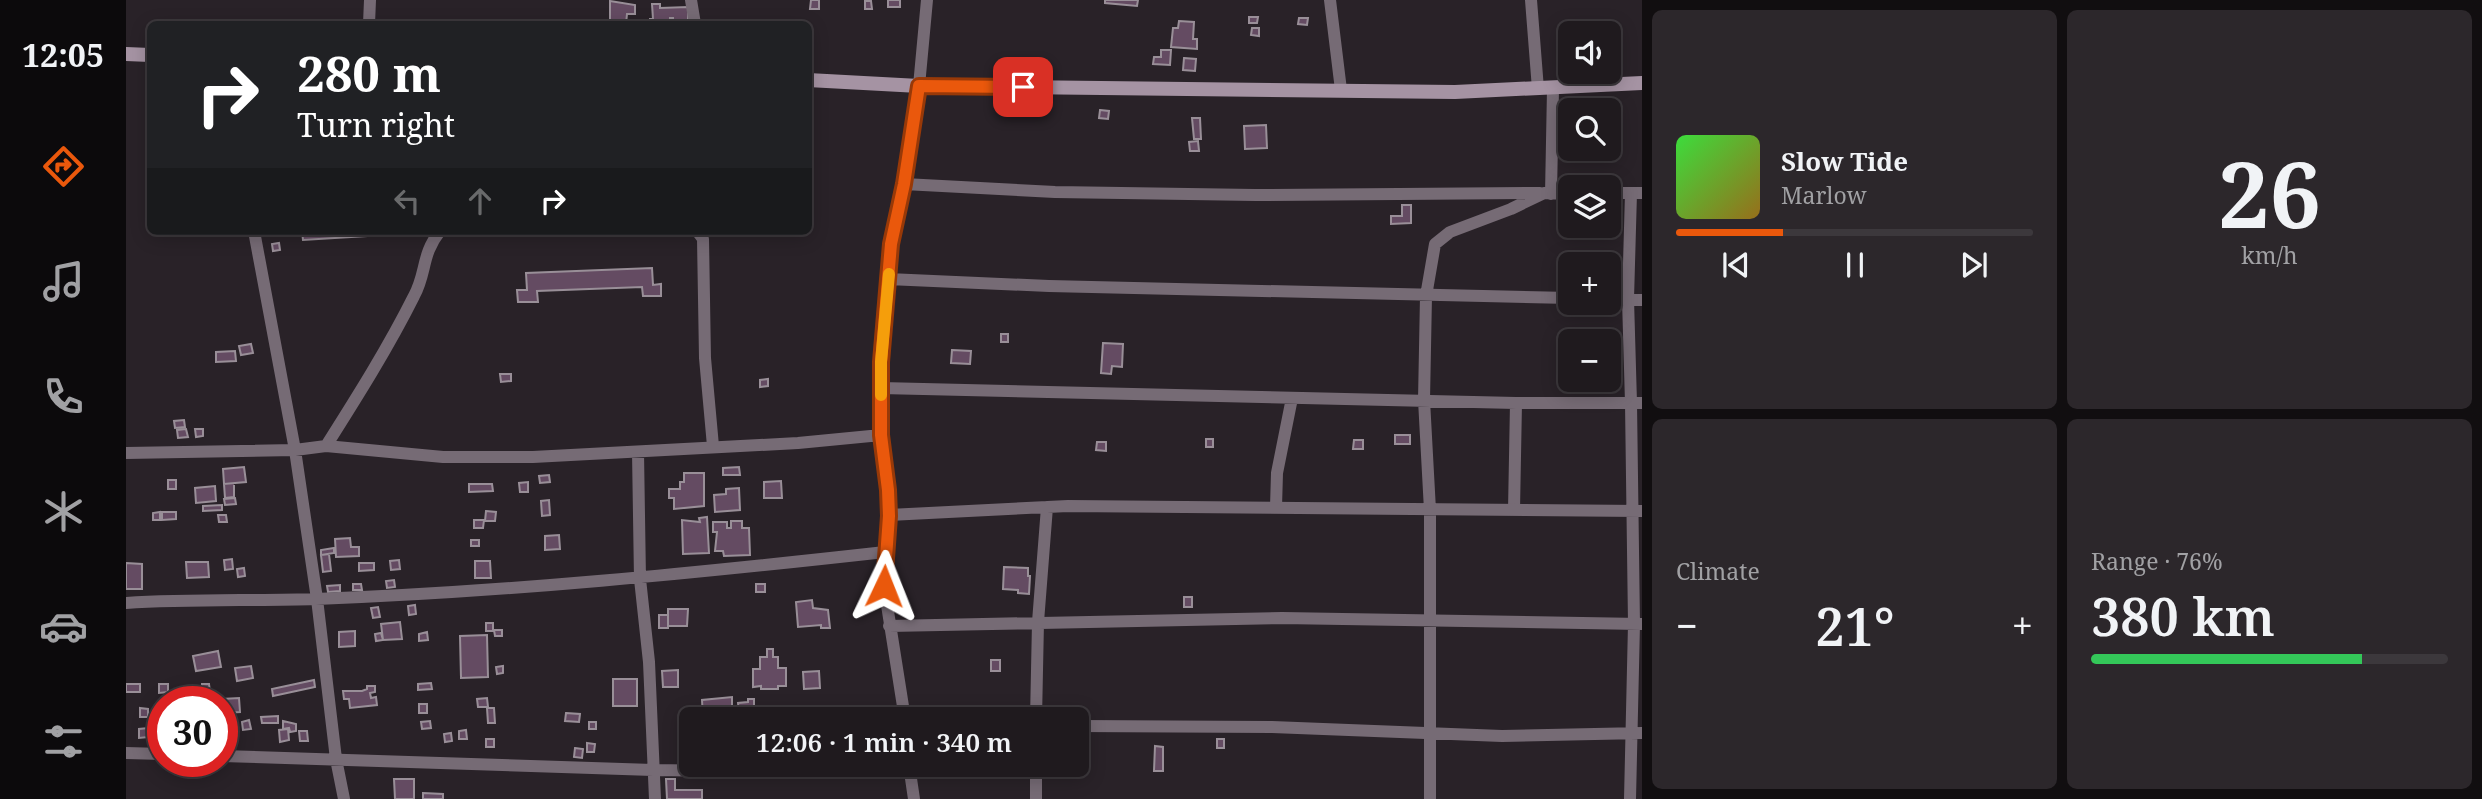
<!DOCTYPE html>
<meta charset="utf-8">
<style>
body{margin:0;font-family:"Noto Serif",serif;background:#2c272b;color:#f1f3f6;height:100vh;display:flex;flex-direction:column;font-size:26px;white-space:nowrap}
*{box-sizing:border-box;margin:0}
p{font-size:23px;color:#a1a1a4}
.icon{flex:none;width:38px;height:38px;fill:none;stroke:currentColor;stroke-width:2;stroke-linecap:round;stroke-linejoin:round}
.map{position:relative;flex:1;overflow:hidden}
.drawer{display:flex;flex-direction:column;gap:10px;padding:10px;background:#110e10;width:840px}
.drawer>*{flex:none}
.guide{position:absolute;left:21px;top:21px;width:665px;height:214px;border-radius:10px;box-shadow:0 4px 18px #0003,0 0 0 2px #3c383c;background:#202124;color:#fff;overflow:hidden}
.buttons{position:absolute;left:1432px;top:21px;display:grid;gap:14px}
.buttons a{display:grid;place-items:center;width:63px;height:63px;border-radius:10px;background:#1f1a1e;box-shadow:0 4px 18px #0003,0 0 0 2px #3c383c;font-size:35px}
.speed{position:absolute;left:21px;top:686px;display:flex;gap:14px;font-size:35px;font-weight:700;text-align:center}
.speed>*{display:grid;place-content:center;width:91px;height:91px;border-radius:50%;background:#1f1a1e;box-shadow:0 4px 18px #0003,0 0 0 2px #3c383c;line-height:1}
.speed .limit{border:10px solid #d22;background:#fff;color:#111}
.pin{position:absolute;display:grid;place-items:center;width:60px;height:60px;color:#fff;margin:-30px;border-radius:14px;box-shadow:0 4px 10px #0006}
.me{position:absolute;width:77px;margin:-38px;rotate:2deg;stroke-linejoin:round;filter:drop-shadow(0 0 5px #0008)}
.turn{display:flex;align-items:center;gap:24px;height:147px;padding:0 35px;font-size:32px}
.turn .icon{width:91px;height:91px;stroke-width:2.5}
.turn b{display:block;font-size:49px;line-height:60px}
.lanes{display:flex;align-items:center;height:66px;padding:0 35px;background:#0003;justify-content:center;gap:35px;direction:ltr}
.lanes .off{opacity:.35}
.big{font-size:52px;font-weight:600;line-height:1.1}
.drawer .card{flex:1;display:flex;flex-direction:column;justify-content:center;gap:10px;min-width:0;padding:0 24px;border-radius:10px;background:#2c272b}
.drawer .dial{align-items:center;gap:0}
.dial b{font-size:91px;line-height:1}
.song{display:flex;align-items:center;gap:21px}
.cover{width:84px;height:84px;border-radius:10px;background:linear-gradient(135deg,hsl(120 70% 55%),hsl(40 70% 35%))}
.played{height:7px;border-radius:4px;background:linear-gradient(90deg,#ea580c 30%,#3c383c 30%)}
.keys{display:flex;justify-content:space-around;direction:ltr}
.heat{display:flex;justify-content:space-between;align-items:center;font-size:38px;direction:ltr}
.charge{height:10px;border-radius:5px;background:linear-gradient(90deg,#34c759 76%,#3c383c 0)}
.drawer .tiles{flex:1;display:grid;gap:10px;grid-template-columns:repeat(2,1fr)}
.trip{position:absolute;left:553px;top:707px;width:410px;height:70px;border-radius:10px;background:#1f1a1e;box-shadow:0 4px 18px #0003,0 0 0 2px #3c383c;font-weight:600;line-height:70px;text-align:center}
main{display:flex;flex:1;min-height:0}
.tab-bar{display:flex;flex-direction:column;width:126px;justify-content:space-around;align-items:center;background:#0c0a0c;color:#a1a1a4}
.tab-bar .icon{width:49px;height:49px}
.tab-bar .active{color:#ea580c}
.tab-bar b{font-size:32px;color:#f1f3f6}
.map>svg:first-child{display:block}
.building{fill:#644b62;stroke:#998f98;stroke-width:2}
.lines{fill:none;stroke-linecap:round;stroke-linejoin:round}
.street{stroke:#766b75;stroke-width:12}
.secondary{stroke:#a593a3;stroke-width:14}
.route-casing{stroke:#983908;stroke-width:18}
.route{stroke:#ea580c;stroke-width:12}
.slow{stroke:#f59e0b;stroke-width:12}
</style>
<main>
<nav class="tab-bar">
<b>12:05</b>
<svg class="icon active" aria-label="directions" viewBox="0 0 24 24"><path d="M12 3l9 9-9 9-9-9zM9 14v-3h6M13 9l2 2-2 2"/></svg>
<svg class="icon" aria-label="music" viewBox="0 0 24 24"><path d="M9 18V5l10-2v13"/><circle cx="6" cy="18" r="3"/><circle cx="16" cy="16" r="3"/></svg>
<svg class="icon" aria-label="phone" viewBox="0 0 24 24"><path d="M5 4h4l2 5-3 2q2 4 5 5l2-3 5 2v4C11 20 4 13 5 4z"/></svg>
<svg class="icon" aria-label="climate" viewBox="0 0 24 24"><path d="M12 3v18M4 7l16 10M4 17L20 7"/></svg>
<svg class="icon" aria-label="car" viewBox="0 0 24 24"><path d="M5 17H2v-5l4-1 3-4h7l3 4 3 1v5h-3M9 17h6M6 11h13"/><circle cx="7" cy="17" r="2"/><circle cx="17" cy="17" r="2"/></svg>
<svg class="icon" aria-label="filters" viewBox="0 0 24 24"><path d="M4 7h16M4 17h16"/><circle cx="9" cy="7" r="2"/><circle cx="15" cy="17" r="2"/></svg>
</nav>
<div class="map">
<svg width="1516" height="799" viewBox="0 0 1516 799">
<rect width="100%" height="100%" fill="#292228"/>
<path class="building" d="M685,0H693V9H684Z
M762,0H774V7H762Z
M979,0H1012L1011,6L979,3Z
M484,1L509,5V14H501L500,24H490V22H484Z
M739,1H745L746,9H739Z
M526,4H534V8L562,7V24H547V18H544V24H524V19H527Z
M1123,17H1132L1131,23H1123Z
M1173,18H1182L1181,25L1172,24Z
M1053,21L1068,22L1067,39H1071V49L1045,47L1047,28H1052Z
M1126,28H1133V36L1125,35Z
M1035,50H1045L1044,65L1027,64L1028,57H1035Z
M1058,58L1070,59L1069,71L1057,70Z
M974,110L983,111L982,119L973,118Z
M1066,118H1074L1075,139H1068Z
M1140,125L1141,148L1119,149L1118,126Z
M1072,141L1073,151H1064L1063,142Z
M1276,205H1285V223L1265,224V216H1276Z
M176,231H256L257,235L177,240Z
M153,243L154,250L147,251L146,244Z
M526,268L527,285L535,284V296H517L516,287L411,291L412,302H392L391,290H401L400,273Z
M875,334H882V342H875Z
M977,343L997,344L996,367L986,366L985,374L975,373Z
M125,344L127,353L115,355L113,346Z
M826,350L845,351L844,364L825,363Z
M109,351L110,361L90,362V352Z
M374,374H385V381L375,382Z
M642,379V386L634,387V380Z
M58,420L59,427L49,428L48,421Z
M60,429L62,437L52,438L51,430Z
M69,429H77V436L70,437Z
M1269,435H1284V444H1269Z
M1080,439H1087V447H1080Z
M1228,440H1237V449H1227Z
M971,442H980V451L970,450Z
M118,467L120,482L98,484L97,469Z
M613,467L614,475H597V468Z
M558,473H578V506L548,509V498H543V489H554V482H558Z
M423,475L424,482L414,483L413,476Z
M42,480H50V489H42Z
M655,481L656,498H638V482Z
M402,482V492H394L393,483Z
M98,484H108V497L99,498Z
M343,484H366L367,491L343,492Z
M89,486L90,501L70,503L69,488Z
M613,488L614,510L589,512L588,495L600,494V489Z
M109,498L110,504L99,505L98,499Z
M423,500L424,515L416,516L415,501Z
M96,505V510L77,511V506Z
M360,511L370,512L369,521H359Z
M34,512V520H27V513Z
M36,512H50V519L36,520Z
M92,515H100L101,522H93Z
M581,517L583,553L557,554L556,520L574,522L573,518Z
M348,520H358L357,528H348Z
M605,521H616V528H623L624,555L598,556L597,551H589L591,532H587V522H601V528H605Z
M433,535L434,549L419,550V536Z
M224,538L225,547H233V556L210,557L209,539Z
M345,540H353V546H345Z
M208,548V553L195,555V550Z
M203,554L205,571L197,572L195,555Z
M106,559L107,569L99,570L98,560Z
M273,560L274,569L265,570L264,561Z
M349,561H364L365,578H349Z
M60,562H82L83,577L61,578Z
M0,563L16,564V589H0Z
M233,563H248V570L233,571Z
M878,567L902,568V576H904L903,594L892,593V590L877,589Z
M118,568L119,576L112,577L111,569Z
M268,580L269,587L261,588L260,581Z
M227,584H235L236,590H227Z
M630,584H639V592H630Z
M214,585V591L202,592L201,586Z
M1058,597H1066V607H1058Z
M686,600L687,608L702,610L704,628H695V625L672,627L670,602Z
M289,605L290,614L283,615L282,606Z
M252,607L254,617L247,618L245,608Z
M542,609H562L561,626H542Z
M533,615H542V628H533Z
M274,622L276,639L257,640L255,624Z
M360,623H367V631H360Z
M368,630H376V636H369Z
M229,631V646L213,647V632Z
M301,632L302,640L293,641V634Z
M255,633L257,640L250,641L249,634Z
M361,635L362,677L335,678L334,636Z
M641,649H647V657H652V668H660V686H652V689H635V686L627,687V669H634V657H641Z
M92,651L95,667L70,671L67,656Z
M865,660H874V671H865Z
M125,666L127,678L111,681L109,668Z
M377,666V673L371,674L370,667Z
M552,670V687H537L536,671Z
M693,671L694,688L678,689L677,672Z
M487,679H511V706H487Z
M188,680L189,687L147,696L146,689Z
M305,683L306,689L292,690V684Z
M0,684H14V692H0Z
M33,684H42V692L33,693Z
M76,684H83L84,692H76Z
M241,686H249V692L244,693L245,698L250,697L251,705L224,708L223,699H218L217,691H236L241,689Z
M606,697V719H577L576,700Z
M113,698L114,712L97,713L96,699Z
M361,698L362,707H352L351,699Z
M622,699H628V711L613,712L612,703L622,702Z
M293,704H301V713H293Z
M14,708L22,709V717H14Z
M361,708H368L369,723H362Z
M623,711L624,719H613V712Z
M440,713L454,714L453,722L439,721Z
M24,715H32V724H24Z
M152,716V723H136L135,717Z
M123,720L125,729L117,730L116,722Z
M157,721L170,724V731L164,732L163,728L157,729Z
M304,721L305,728L296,729L295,722Z
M463,722H470V729H463Z
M22,728V737L13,738V729Z
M162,729L163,740L154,742L153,730Z
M340,730L341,739H333V731Z
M173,731H181L182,741H174Z
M325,733L326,741L319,742L318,734Z
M25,736H33V744H26Z
M360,739H368V747H360Z
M1091,739H1098V748H1091Z
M461,743L469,744L468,752H461Z
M1029,746L1037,747V771H1028Z
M449,748L457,749L456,758L448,757Z
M268,779H288V799H269Z
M540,779H549V790H576V799H541Z
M297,793L317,794V799H297Z"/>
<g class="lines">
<path class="street" d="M565,0L569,24
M1204,0L1215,90
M1405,0L1412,89
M243,24L244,0
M778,184L929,192L1129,195L1414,193
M1482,193H1516
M1505,193L1502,299L1505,403H1516
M1425,194L1427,89
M128,231L169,450L191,599L210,759L218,799
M571,231L577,239L579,358L587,446
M762,279L923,286L1444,298
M1482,299L1516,300
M755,388L1390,403H1505L1508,624L1504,799
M200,446C231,397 262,348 288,296C301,272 295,255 314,231
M512,452L514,579L523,662L529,799
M0,453L169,450L200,446L317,457H407L672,443L755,435
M1150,507L1151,473L1166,398
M1388,510L1390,403
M763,515L942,506L1516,511
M0,603C63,599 127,601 190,599C381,592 570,573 759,552
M763,626L1156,618L1515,624
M779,719L758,586L763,515V490L755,435V362L765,245L778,184L793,86L801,0
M910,719L912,622L921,507
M950,726L1146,727L1376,736L1516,733
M0,753L37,754
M96,756L527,770L677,772L783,768
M783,765L788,799
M910,799V765
M1304,799V510L1298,400L1300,296L1309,244L1324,232L1385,209L1418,193L1444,194"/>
<path class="secondary" d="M0,54L24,55
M682,80L793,86L1329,92L1516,83"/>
</g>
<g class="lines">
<defs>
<path id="route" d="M758,586L763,516L762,490L755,435V362L765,244L778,184L793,86L897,87"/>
</defs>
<use href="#route" class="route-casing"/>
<use href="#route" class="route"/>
<path class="slow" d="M755,395V362L763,274"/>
</g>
</svg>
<div class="buttons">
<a><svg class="icon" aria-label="sound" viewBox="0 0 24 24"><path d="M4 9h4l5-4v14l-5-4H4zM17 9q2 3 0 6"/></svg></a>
<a><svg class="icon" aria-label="search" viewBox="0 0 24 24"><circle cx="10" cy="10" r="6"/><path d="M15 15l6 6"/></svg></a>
<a><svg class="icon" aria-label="layers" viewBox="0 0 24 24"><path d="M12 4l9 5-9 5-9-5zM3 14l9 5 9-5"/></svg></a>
<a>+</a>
<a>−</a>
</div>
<div class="speed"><div class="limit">30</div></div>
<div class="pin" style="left:897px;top:87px;background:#d93025"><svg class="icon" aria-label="arrive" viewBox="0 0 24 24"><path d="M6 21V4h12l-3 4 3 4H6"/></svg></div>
<svg class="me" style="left:758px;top:586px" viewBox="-20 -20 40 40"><path d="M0-17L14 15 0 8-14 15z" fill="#ea580c" stroke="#fff" stroke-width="4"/></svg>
<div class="trip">12:06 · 1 min · 340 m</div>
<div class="guide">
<div class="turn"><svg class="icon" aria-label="right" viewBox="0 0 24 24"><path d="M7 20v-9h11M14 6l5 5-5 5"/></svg><div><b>280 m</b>Turn right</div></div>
<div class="lanes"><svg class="icon off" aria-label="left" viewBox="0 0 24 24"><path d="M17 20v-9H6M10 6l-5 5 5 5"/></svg><svg class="icon off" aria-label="ahead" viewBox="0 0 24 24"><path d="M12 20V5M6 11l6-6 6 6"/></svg><svg class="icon" aria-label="right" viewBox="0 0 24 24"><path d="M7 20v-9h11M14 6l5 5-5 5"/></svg></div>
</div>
</div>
<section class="drawer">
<div class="tiles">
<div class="card">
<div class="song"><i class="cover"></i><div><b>Slow Tide</b><p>Marlow</p></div></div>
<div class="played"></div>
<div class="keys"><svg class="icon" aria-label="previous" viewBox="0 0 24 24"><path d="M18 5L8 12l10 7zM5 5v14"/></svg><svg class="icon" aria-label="pause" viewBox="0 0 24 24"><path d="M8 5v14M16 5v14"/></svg><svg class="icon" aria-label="next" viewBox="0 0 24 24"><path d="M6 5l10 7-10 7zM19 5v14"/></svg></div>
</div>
<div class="card dial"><b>26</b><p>km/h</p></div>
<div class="card"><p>Climate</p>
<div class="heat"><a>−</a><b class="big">21°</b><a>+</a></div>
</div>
<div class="card"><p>Range · 76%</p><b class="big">380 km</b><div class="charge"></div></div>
</div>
</section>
</main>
